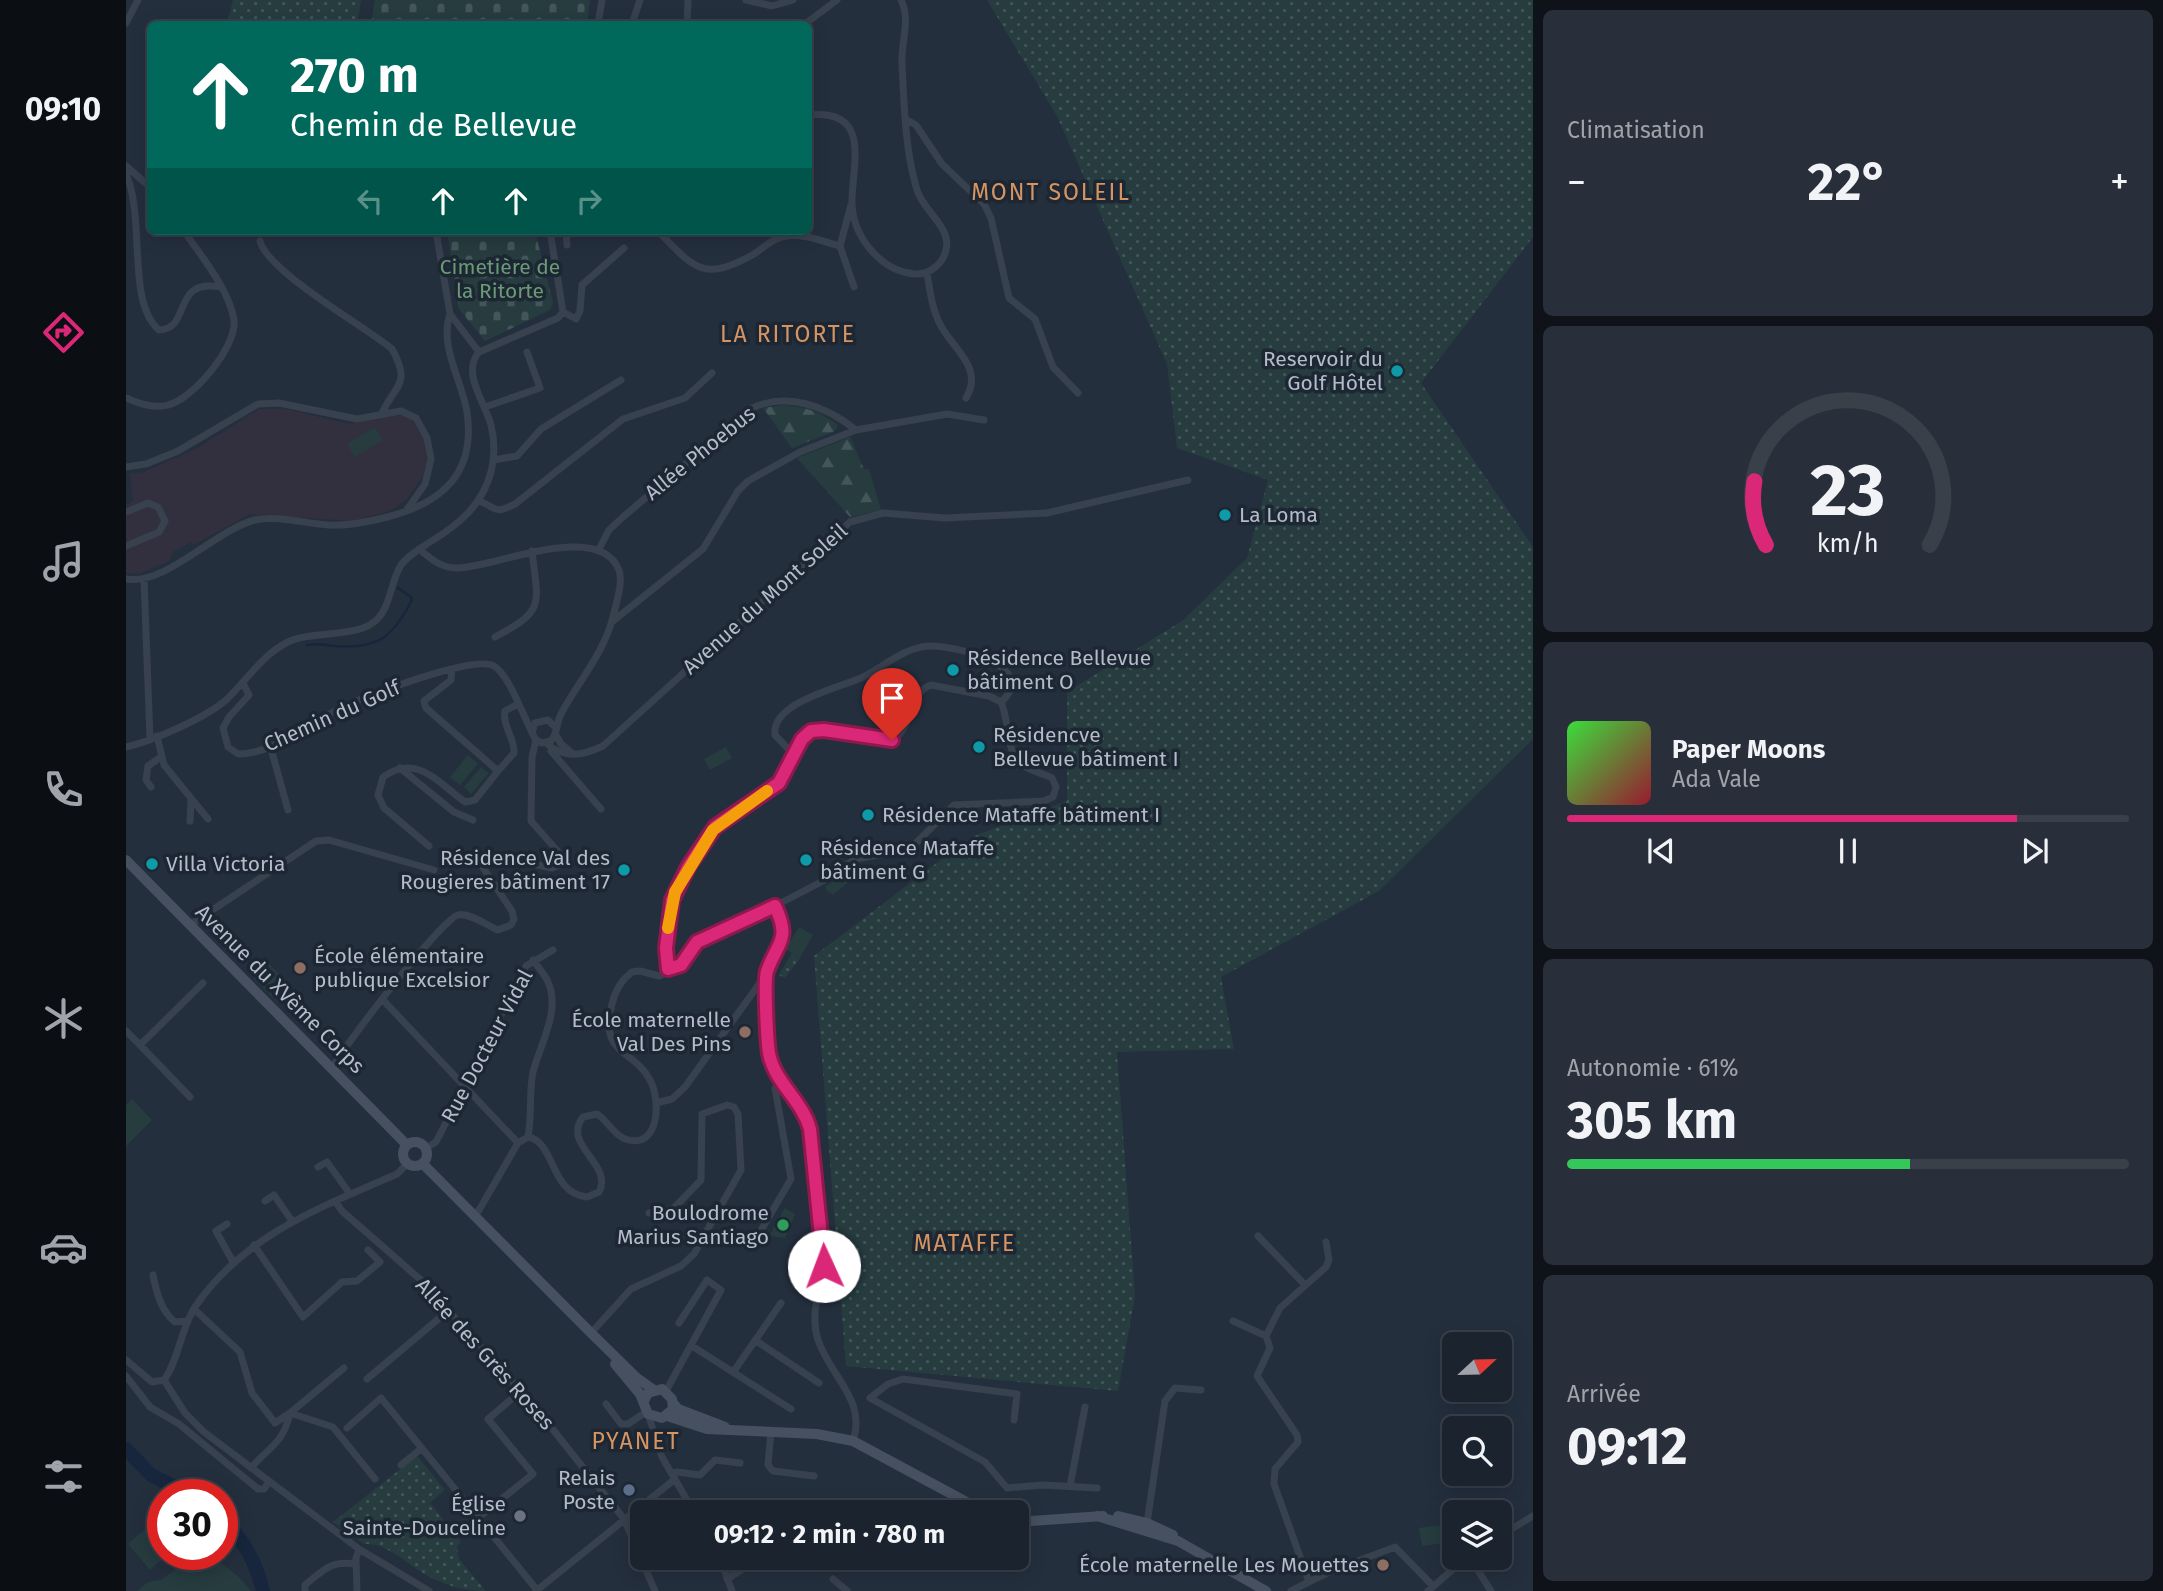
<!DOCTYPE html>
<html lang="fr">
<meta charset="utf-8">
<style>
body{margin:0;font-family:"Fira Sans",sans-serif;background:#282f3a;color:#f1f3f6;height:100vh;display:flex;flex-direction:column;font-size:26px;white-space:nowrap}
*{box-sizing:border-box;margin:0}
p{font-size:23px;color:#a0a4aa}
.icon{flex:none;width:38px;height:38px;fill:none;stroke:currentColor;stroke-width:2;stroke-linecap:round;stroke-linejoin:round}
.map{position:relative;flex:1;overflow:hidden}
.side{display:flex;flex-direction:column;gap:10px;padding:10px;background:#0f1319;width:630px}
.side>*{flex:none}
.hud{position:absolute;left:21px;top:21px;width:665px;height:214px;border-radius:10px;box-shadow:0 4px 18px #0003,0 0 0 2px #39404a;background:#00695c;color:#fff;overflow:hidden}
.needle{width:46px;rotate:68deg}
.controls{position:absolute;left:1316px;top:1332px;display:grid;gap:14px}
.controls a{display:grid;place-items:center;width:70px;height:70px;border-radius:10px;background:#1b232e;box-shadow:0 4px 18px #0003,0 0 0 2px #39404a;font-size:35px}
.speed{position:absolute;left:21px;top:1479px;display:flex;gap:14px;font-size:35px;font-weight:700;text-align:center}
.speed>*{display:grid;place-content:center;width:91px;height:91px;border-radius:50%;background:#1b232e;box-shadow:0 4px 18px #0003,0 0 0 2px #39404a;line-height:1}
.speed .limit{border:10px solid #d22;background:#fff;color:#111}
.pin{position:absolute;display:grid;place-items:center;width:60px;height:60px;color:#fff;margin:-72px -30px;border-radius:50% 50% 50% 0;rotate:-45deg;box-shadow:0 0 7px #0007}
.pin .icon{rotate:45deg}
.me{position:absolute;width:77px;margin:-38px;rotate:358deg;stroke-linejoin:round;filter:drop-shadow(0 0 5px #0008)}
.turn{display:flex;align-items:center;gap:24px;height:147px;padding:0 28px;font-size:32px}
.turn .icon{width:91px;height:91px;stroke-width:2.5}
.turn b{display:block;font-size:49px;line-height:60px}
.lanes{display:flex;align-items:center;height:66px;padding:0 28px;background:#0003;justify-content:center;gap:35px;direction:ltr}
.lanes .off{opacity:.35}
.big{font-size:52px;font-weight:700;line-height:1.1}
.side .tile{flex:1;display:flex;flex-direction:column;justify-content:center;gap:10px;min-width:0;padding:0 24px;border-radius:10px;background:#282f3a}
.side .dial{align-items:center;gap:0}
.dial svg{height:182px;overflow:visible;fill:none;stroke:#39404a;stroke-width:7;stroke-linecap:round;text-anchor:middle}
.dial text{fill:#f1f3f6;stroke:none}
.song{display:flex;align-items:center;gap:21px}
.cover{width:84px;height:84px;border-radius:10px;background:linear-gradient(135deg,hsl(120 70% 55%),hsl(350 70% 35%))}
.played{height:7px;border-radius:4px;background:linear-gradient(90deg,#db2777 80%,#39404a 80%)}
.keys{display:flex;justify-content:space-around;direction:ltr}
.heat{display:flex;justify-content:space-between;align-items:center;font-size:38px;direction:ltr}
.charge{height:10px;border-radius:5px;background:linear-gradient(90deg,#34c759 61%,#39404a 0)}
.trip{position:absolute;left:504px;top:1500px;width:399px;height:70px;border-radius:10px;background:#1b232e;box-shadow:0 4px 18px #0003,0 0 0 2px #39404a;font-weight:700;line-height:70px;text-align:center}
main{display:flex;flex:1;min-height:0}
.tabs{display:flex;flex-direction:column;width:126px;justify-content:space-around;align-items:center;background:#0b0e12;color:#a0a4aa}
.tabs .icon{width:49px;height:49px}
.tabs .on{color:#db2777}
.tabs b{font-size:32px;color:#f1f3f6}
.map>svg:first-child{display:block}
.medical{fill:#32303f}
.grass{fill:url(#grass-dots)}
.forest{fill:url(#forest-firs)}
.cemetery{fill:url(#cemetery-stones)}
.pitch{fill:#263c3f}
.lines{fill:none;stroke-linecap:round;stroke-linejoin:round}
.stream{stroke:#17263c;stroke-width:2.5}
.river{stroke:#17263c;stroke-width:14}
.street{stroke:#38414e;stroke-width:7}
.secondary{stroke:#465061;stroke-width:10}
.route-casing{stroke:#8e194d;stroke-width:18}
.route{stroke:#db2777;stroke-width:12}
.slow{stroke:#f59e0b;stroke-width:12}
.culture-dot{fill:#0f9aa8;stroke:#1d2633;stroke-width:2.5}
.education-dot{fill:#8d6e63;stroke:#1d2633;stroke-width:2.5}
.leisure-dot{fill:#2e9e5b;stroke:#1d2633;stroke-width:2.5}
.service-dot{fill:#5c6f8a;stroke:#1d2633;stroke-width:2.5}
.worship-dot{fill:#6b7280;stroke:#1d2633;stroke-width:2.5}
.labels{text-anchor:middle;stroke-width:7;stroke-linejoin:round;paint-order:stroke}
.park-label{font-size:21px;fill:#6b9a76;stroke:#1d2633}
.poi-label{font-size:21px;fill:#b4bcc9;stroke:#1d2633;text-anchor:end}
.street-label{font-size:21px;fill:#b4bcc9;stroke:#1d2633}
.neighbourhood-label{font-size:23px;letter-spacing:2px;fill:#d59563;stroke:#1d2633}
</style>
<main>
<nav class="tabs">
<b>09:10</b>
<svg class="icon on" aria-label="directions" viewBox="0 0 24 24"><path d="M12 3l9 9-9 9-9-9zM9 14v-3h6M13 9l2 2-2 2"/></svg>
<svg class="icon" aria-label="music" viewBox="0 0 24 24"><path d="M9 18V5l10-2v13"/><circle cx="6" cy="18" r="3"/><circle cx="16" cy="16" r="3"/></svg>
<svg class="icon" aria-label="phone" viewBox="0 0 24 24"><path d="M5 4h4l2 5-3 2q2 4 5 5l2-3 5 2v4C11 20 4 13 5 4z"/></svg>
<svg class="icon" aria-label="climate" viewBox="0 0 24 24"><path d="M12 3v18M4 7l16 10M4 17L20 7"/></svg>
<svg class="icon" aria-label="car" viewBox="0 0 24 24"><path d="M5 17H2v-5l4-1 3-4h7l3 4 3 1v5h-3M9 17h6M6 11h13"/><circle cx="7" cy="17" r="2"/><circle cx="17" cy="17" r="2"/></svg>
<svg class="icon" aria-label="filters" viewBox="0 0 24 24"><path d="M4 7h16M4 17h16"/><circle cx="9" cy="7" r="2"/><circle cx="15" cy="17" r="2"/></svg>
</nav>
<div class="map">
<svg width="1407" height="1591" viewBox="0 0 1407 1591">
<defs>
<pattern id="grass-dots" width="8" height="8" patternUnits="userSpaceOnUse" patternTransform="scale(1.75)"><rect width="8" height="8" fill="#263c3f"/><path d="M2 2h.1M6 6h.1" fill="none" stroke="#435659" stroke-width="1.8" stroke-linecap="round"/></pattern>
<pattern id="forest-firs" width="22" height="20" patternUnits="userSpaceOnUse" patternTransform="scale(1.75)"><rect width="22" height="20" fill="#263c3f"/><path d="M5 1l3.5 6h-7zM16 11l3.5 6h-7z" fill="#435659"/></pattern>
<pattern id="cemetery-stones" width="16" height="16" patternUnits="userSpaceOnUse" patternTransform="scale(1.75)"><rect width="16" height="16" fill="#263c3f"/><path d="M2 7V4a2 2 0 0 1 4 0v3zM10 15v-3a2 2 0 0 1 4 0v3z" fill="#435659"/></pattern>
</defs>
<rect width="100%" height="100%" fill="#242f3e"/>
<path class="medical" d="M133,409H160L223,424L277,415L285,418L298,440L301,461L297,476L280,500L264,511L226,521L124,514L67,545L65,542L47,552L43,561L13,574L0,573V505L7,501L4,474L18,472L70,449Z"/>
<path class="grass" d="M107,0H235L231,24H101Z
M861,0H1407V237L1295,383L1407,547V739L1253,891L1095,977L1108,1049L991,1052L1009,1296L992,1391L720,1366L688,956L845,837L941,801V692L1056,621L1121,558L1142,480L1051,448L1041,364L931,116Z
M666,953L674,958L659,978L653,975Z
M291,1456L319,1490L304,1503L335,1542L331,1547L333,1559L360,1591C340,1591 324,1587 306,1578C285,1568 262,1542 238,1544L207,1522Z"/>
<path class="forest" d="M657,405C680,407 693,411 712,425L709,431L666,448L637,408Z
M724,437L738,469H743L755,510L724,517L671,458Z"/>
<path class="cemetery" d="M249,0H464L461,24H245Z
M321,231H409L427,303L424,310L359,341L333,309Z"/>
<path class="pitch" d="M249,427L257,440L229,457L221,444Z
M600,747L606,758L584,770L578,759Z
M342,755L352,764L334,785L324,777Z
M355,767L363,773L345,794L338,787Z
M724,870L728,877L707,895L700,890V886Z
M673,927L687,935L674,958L659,949Z
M143,964L167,988L152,1003L128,979Z
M6,1099L26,1120L0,1146V1105Z
M659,1208L669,1214L659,1238L643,1236Z
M37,1513V1554H42L24,1570L2,1544Z
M1328,1523V1542L1296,1546L1293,1528Z
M68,1554C89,1554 112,1574 125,1591H11L22,1582L37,1579Z"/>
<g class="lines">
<path class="stream" d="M181,645C190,643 199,645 209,646C251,649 265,639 285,602L286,598L272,588"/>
<path class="river" d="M0,1449L25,1475L62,1494
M96,1519C118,1540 130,1562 137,1591"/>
<path class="street" d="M620,0L646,6L667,0
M0,23L12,0
M472,24L476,0
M506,24L514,0
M561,24L562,0
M679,24L711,0
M682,115C745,108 727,162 726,199C725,234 753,271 789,274C803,275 817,264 820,250C826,227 797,211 791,190C779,151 778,103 776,63C775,41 785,20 775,0
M781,120L790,125L816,164L858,204L865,218L883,298L909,319L927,367L952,393
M0,166L24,187
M0,174C20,219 0,302 33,330C66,329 45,278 94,287
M725,205L714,246L728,287
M310,231L324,314L353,352
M440,231L441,245
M532,231C568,268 577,283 628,254C637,248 646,239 656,237C676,232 695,241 714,246
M134,241C141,271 238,326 266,349C286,385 269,384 255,415
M801,273C804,291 806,310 815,326C828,350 858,368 840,398
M437,312L450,319L454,311L456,285L498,248
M0,398C13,404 28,409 42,405C67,399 111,347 108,320C103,289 75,256 58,231
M359,407L414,388L401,352
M367,460L391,456L415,429L495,380
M0,467L20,464L52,451L132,404L153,403L231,419L275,411L290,418L301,438L305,459L299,484L280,511
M353,501C372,508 367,515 389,504L497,419L559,398L586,373
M0,512L22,503L32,507L39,521L33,532L0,546
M472,551L483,530L497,517L624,409C661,391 700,406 730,430L821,414L858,420
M0,579C40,586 89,530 129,520C152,515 180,524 203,525C223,526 242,522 261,517C316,503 350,474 341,412C336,380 313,347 324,314
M18,579L24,739
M487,621L577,549L612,491L622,481L674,452L730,430
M369,637C420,610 412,605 406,551
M326,669L325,680L298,701L300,708L372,771L388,753C389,738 376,726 379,711L392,704
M117,683L123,695L103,717L97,728L102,747L112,754C148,754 184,723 215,708C238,697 348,654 368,666C384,675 400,724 410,740L416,743L425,741C432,733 430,722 436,712C455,678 479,652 488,613C491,600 497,583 493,570C473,519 364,569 331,568C315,568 305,559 293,549
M406,733L409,723L422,720L430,728
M430,735L435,744L446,753
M31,736L38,765L82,819
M420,743C438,759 456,756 477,746L724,522L757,513L819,518L921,513L1062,480
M144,745L162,810
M0,747C27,741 79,718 100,700C120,681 137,654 162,642C188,630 228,638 248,622C265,609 264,582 275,565C282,555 294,549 304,542C332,525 356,506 365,472C369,456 369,441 365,425C359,402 335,373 353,352L432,318L437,312L424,231
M425,751L475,809
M668,755L649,735C645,702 714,688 737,677C759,666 778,647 804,646C828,645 916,667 875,702
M274,768L328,812L347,820
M25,787L20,780L22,766L35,757
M64,821L65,800
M303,846L258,808L252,795L257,777C291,753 311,782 339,802L349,800L372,771
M64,925L190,841L203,840L308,870
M542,969L555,965L571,942L649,906
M641,973C642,1002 635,1041 648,1067C658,1090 677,1104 684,1129C689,1169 696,1210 698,1251C699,1282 682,1309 692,1340C704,1376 741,1400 727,1441
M257,1000L392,1143
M0,1031L14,1045
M206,1069C216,1048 314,921 332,915C343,912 362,926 372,930L385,925L388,919L386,911L356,866L362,855L426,868L431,866L434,854L405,821L406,757L410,740
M64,1097L14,1045L77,983
M530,1103L546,1099L559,1087L641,973L652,953L657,930L649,906L697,881L729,859L765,853L787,846L828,805L918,801L927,797L930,787L926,778C918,774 908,772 900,767C877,753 885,724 875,702
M402,1137C430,1142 423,1193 461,1197L473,1192C488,1164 435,1145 457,1117L471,1114C482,1121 487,1134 499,1139C534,1151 535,1100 524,1080C508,1049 472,1055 486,1004C489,991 495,980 506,972L514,971L533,976L540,973L544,907L562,867L589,827L653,783L678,737L695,730L766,740C788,729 780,694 805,685L863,696L875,702
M402,1137C406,1116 403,1089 407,1072C414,1045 435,1010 422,982C419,975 412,967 407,960
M300,1148L310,1142L400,966L427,950
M192,1167L201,1162L224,1194
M139,1201L148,1195L166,1221
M209,1201L216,1211L296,1281L409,1407L498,1519L529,1591
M349,1217L392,1143L402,1137
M101,1224L90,1231L107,1262
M1132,1236L1179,1285
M630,1239L665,1179L649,1088L657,1082
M128,1245L177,1317L216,1282L231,1281L254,1262L242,1250
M27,1275C30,1292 35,1311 49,1322L61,1321
M68,1309L114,1352L126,1393L149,1423L164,1413C157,1444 144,1446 125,1468
M1107,1321L1140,1336
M465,1333L505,1289L555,1266L568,1254L615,1170L612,1114L608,1107L601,1105L576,1114L575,1180L548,1208L523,1213
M1140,1336L1144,1348L1131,1376L1171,1435L1172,1442L1149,1469L1148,1484L1183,1582
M1140,1336L1154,1308L1200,1267L1203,1260L1200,1242
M629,1340L693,1383
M566,1346L665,1409
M0,1360L26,1382L38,1380
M608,1371L655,1303
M0,1376L24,1407L53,1424L132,1489H138L143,1482
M241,1379L323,1310
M38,1380L59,1413L78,1432L233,1549L303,1591
M38,1380C52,1362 55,1328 69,1307C118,1235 195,1207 271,1174L281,1164
M540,1391L595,1290L581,1280L553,1323
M480,1404L495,1424H502L520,1412
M164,1413L207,1427L249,1479
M164,1413L218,1368
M522,1414L536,1457L568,1512
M888,1420L891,1394L777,1379L762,1384L744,1398L859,1462L881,1488L917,1485L971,1488
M221,1428L255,1398L411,1590
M645,1431L642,1465L647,1471L688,1476
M275,1465L296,1448
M546,1474L551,1472L574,1475L589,1460L614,1463
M944,1486L959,1407
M619,1511V1512
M353,1517L407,1474L362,1419L395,1391
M1021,1523L1039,1401L1049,1388L1075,1390
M1374,1536L1407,1516
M594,1558L606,1591
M1344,1558L1365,1591
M601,1579L635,1558
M707,1579L721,1591
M179,1591V1585C198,1570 204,1560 230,1564
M231,1591L230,1558L233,1549
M410,1591L549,1479
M1165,1591L1203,1572L1269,1547L1307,1586
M1302,1591L1340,1558"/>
<path class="secondary" d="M0,860L281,1145
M277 1154a12 12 0 1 1 24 0a12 12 0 1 1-24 0Z
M297,1164L465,1333L511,1378L528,1390
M489,1364L514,1394L522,1414L536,1418L547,1409L546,1399L536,1389L522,1393L518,1401
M547,1403L552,1409L599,1427
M541,1416L581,1429L691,1434L727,1441L859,1512
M971,1516L1052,1541L1140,1591
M992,1516L1021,1523L1047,1535
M891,1522L977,1516"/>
</g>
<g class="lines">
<defs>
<path id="route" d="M698,1266L684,1129C676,1100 648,1082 643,1053C641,1041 638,980 641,971C652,941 665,940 649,906L571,942L555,965L542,969L540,948L546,900L562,867L589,827L653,783L676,739L685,731L698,730L766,740"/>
</defs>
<use href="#route" class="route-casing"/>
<use href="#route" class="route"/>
<path class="slow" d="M542,928L549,892L587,830L641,791"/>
</g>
<g class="culture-dot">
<circle cx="1271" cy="371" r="7"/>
<circle cx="1099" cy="515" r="7"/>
<circle cx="827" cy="670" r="7"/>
<circle cx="853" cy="747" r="7"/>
<circle cx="742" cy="815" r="7"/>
<circle cx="680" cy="860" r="7"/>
<circle cx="26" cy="864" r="7"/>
<circle cx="498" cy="870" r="7"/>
</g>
<g class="education-dot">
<circle cx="174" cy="968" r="7"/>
<circle cx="619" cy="1032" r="7"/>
<circle cx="1257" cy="1565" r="7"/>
</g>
<circle class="leisure-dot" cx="657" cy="1225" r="7"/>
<circle class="service-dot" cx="503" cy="1490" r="7"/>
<circle class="worship-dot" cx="394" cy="1516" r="7"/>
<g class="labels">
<g class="park-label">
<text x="374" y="274">Cimetière de<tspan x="374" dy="24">la Ritorte</tspan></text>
</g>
<g class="poi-label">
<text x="1257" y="366">Reservoir du<tspan x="1257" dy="24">Golf Hôtel</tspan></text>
<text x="1113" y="522" text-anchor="start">La Loma</text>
<text x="841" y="665" text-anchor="start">Résidence Bellevue<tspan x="841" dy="24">bâtiment O</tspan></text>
<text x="867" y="742" text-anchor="start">Résidencve<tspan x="867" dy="24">Bellevue bâtiment I</tspan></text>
<text x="756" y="822" text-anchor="start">Résidence Mataffe bâtiment I</text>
<text x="694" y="855" text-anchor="start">Résidence Mataffe<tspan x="694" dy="24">bâtiment G</tspan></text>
<text x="484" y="865">Résidence Val des<tspan x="484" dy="24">Rougieres bâtiment 17</tspan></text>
<text x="40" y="871" text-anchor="start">Villa Victoria</text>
<text x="188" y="963" text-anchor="start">École élémentaire<tspan x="188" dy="24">publique Excelsior</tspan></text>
<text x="605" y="1027">École maternelle<tspan x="605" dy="24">Val Des Pins</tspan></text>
<text x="643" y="1220">Boulodrome<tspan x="643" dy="24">Marius Santiago</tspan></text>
<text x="489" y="1485">Relais<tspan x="489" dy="24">Poste</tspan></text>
<text x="380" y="1511">Église<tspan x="380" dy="24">Sainte-Douceline</tspan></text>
<text x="1243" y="1572">École maternelle Les Mouettes</text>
</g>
<g class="street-label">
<text transform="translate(574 453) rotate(-39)" y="7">Allée Phoebus</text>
<text transform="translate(639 599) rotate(-42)" y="7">Avenue du Mont Soleil</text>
<text transform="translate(206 716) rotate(-24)" y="7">Chemin du Golf</text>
<text transform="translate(154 989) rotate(45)" y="7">Avenue du XVème Corps</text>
<text transform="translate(361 1046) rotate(-62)" y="7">Rue Docteur Vidal</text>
<text transform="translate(359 1354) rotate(48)" y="7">Allée des Grès Roses</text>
</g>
<g class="neighbourhood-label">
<text x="925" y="200">MONT SOLEIL</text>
<text x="662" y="342">LA RITORTE</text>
<text x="839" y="1251">MATAFFE</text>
<text x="510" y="1449">PYANET</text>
</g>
</g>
</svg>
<div class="controls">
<a><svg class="needle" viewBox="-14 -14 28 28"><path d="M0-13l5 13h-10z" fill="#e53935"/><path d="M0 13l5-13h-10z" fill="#a0a4aa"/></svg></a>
<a><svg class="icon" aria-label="search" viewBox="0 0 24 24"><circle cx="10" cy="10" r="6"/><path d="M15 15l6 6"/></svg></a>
<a><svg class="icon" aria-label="layers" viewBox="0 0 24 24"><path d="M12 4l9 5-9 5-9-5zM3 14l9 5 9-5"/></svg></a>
</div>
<div class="speed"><div class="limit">30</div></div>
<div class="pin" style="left:766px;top:740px;background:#d93025"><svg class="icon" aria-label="arrive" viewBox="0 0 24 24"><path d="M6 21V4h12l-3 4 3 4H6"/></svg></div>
<svg class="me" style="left:698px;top:1266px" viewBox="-20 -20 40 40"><circle r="19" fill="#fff"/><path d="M0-13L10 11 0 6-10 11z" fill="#db2777"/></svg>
<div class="trip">09:12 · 2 min · 780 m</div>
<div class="hud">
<div class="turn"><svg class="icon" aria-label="ahead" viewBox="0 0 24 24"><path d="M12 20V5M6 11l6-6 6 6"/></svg><div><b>270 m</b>Chemin de Bellevue</div></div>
<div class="lanes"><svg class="icon off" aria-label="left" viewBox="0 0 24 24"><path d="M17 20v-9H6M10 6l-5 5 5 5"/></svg><svg class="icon" aria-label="ahead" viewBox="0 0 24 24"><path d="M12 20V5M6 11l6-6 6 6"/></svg><svg class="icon" aria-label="ahead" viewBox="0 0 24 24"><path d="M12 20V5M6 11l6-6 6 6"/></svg><svg class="icon off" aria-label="right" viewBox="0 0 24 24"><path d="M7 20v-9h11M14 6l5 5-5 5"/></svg></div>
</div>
</div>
<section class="side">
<div class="tile"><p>Climatisation</p>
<div class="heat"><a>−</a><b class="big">22°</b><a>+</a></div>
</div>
<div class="tile dial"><svg viewBox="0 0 100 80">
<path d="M14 69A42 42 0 1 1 86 69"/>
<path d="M14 69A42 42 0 0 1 9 41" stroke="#db2777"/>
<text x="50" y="56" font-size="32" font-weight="700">23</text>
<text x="50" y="72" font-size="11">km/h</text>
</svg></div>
<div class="tile">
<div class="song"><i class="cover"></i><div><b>Paper Moons</b><p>Ada Vale</p></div></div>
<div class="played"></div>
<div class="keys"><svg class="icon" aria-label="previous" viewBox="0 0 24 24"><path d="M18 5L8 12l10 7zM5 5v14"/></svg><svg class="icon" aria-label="pause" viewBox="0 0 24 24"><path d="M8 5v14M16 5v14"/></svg><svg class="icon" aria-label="next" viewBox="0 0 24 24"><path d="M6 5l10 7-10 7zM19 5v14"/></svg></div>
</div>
<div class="tile"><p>Autonomie · 61%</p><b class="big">305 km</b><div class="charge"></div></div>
<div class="tile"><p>Arrivée</p><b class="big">09:12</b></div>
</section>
</main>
